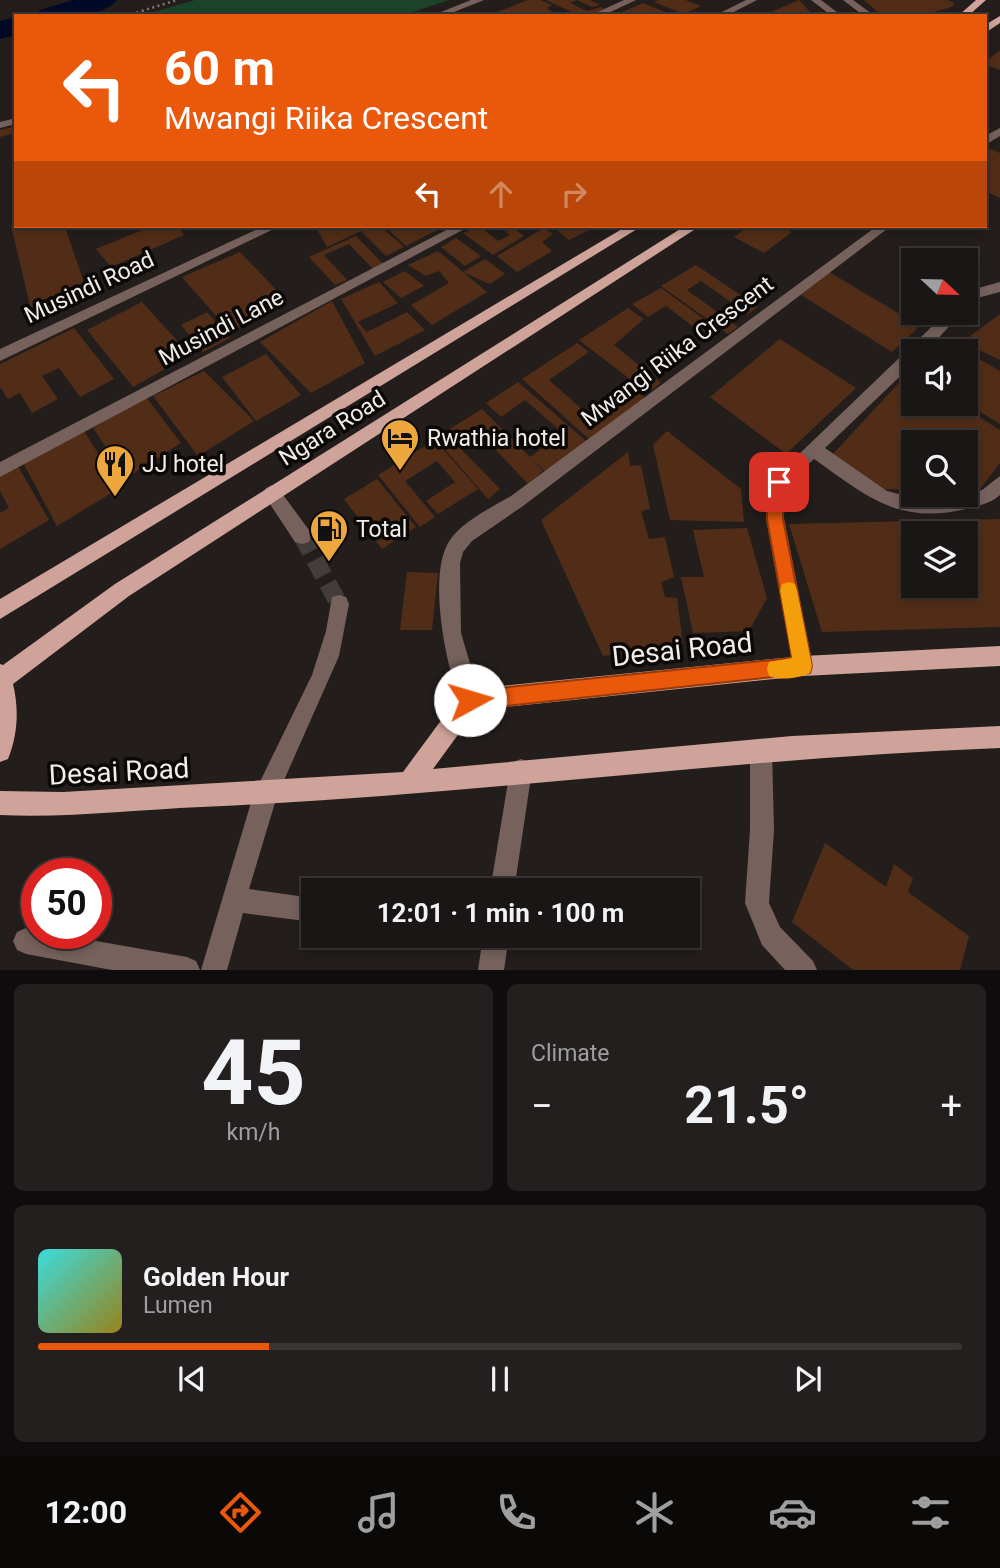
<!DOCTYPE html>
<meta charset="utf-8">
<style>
body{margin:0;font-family:Roboto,sans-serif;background:#231f1e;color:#f1f3f6;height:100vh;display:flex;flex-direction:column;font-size:26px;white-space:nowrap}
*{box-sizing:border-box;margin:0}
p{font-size:23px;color:#9f9fa0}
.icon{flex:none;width:38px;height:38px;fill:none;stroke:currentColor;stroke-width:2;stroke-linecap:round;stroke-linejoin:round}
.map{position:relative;height:970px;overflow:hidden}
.drawer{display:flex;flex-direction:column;gap:14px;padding:14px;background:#0e0c0c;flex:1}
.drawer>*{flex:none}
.hud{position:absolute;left:14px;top:14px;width:973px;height:214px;border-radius:0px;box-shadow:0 4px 10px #0003,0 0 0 2px #383534;background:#ea580c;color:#fff;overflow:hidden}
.needle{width:46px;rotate:112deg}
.fabs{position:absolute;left:901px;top:248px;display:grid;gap:14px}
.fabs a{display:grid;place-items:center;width:77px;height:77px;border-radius:0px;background:#1a1615;box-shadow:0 4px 10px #0003,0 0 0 2px #383534;font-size:35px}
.speed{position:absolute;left:21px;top:858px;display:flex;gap:14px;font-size:35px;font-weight:700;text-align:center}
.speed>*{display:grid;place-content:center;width:91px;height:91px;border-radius:50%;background:#1a1615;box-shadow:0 4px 10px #0003,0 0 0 2px #383534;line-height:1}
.speed .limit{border:10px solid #d22;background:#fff;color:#111}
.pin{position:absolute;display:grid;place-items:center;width:60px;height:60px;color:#fff;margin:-30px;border-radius:14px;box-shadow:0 4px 10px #0006}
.me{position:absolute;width:77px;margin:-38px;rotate:84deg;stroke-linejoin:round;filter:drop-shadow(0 0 5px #0008)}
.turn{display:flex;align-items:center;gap:24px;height:147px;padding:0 35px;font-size:32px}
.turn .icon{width:91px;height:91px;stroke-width:2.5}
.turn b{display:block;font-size:49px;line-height:60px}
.lanes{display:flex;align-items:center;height:66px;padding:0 35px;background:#0003;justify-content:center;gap:35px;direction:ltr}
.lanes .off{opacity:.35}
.big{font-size:52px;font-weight:700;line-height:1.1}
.drawer .card{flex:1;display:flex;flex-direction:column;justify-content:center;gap:10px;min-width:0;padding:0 24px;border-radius:10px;background:#231f1e}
.drawer .dial{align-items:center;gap:0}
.dial b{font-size:91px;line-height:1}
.song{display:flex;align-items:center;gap:21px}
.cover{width:84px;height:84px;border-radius:10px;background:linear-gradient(135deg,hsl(180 70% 55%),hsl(50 70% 35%))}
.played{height:7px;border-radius:4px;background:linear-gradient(90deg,#ea580c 25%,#383534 25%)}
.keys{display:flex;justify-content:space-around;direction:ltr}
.heat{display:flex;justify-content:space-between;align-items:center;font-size:38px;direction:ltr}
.drawer .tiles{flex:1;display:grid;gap:14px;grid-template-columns:1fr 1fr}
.card:last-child{grid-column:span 2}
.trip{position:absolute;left:301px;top:878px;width:399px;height:70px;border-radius:0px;background:#1a1615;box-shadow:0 4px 10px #0003,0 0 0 2px #383534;font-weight:700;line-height:70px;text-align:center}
.dock{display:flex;height:112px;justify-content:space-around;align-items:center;background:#0a0908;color:#9f9fa0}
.dock .icon{width:49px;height:49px}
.dock .selected{color:#ea580c}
.dock b{font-size:32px;color:#f1f3f6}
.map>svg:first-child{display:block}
.green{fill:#1d422b}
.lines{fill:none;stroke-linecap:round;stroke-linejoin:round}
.river{fill:#000a26;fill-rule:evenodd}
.building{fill:#512d17;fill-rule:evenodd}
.minor-tunnel{stroke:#423d3b;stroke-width:18;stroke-dasharray:18 9;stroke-linecap:butt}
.path{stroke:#807c7a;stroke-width:2.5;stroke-dasharray:2 3.5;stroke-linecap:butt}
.minor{fill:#76615c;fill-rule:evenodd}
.major{fill:#cfa399;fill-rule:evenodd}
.route{fill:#ea580c;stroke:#983908;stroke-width:2}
.slow{fill:#f59e0b}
.labels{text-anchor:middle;stroke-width:7;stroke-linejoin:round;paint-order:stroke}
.street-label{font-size:23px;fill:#f0edeb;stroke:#0b0908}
.poi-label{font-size:23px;fill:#f0edeb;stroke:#0b0908;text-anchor:start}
.near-street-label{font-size:28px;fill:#f0edeb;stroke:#0b0908}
</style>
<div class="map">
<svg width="1000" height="970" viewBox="0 0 1000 970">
<rect width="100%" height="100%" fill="#231e1c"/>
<path class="green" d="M195,0H449L401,16H140Z"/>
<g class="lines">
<path class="river" d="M73,0H117C103,19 57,16 36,16L40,10Z
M16,17V35L0,39V21Z"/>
</g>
<path class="building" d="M528,0H540L552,5L547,8L554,13L574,16H487Z
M546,0H590L600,5L592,7L577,0L570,3L587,11L601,7L606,10L580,16Z
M659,0H685L701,6L684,14L654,2Z
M799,0L813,15L774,16L769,13Z
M864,0H947L955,3L951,7L919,16H882Z
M643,3L675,16L620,13Z
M1000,50V70L985,65V62Z
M16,126V133L0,137V130Z
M991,149L1000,153V198L985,191V153Z
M16,224L76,226L66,230L87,291L31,310L11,225Z
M152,226H177L184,235L111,267L96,249Z
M315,226H380L404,247L386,256L361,231L327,247Z
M384,226H445L406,246Z
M479,226L498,241L510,235L498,226H511L524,236L493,255L463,233Z
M552,226H597L569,240Z
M749,226H780L792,232L764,253L734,237Z
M544,228L553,234L542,242L552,251L517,272L497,256Z
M356,236L383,264L373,269L349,244L324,255L347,280L335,285L309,257Z
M456,238L481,256L465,266L441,247Z
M438,251L487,292L432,325L411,305L449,283L439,271L426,276L408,265Z
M240,252L287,301L230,332L182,277Z
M485,259L505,274L490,284L463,272Z
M696,265L758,307L748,314L701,281L687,290L738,327L728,334L661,286Z
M405,271L424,286L401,298L383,282Z
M829,272L920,326L892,352L801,295Z
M379,282L398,303L358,322L367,332L407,312L425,330L375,356L341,299Z
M661,288L712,325L702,333L666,306L648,317L632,304Z
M332,301L365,363L311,393L260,342Z
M142,302L190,355L133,387L87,330Z
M628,308L644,319L614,345L661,383L648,393L579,340Z
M207,312L230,338L203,352L181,325Z
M1000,314V360L962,342Z
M74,328L114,379L80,397L59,368L42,376L58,399L32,413L20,393L8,399L0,387V364Z
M942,338L1000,371V424L966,403V352H927Z
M780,339L856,388L786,454L710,397Z
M577,343L589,352L549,380L585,412L626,383L645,398L589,439L522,379Z
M266,354L301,395L256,421L222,377Z
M204,371L254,421L198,456L153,396Z
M908,373L914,377V404H958L1000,430V463L977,493H966V443H914V490L879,489L832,455Z
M518,382L586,441L546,472L532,459L543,471L528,484L479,432L458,446L500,489L488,499L435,438L482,409L530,457L563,433L525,400L501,417L486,403Z
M146,397L181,443L126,478L93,428Z
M84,431L120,488L57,526L23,463Z
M667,431L741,489L744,522L670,520L653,445Z
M435,440L478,489L438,514L426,501L455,482L437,461L405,481L435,517L420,527L378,475Z
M628,452L630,466L641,465L650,509L641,511L649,539L665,537L674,577L661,582L665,597L677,598L683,644L603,656L541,520Z
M18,466L49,520L0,549V513L9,508L0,491V476Z
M377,479L416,527L382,549L344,499Z
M1000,519V627L822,632L789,524ZM914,534H966V586H914Z
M747,528L767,598L749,631L693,633L681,577H704L693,530Z
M407,572L438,573L432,630H400Z
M825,843L886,887L894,864L913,878L908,892L969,936L960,970H853L792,922Z"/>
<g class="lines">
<path class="minor-tunnel" d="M302,536L339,604"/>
<path class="path" d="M126,16L177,0"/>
<path class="minor" d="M471,0H484L444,16H431Z
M624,0H636L602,16H589Z
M746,0H757L726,16H714Z
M811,0H821L842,16H832Z
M843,0H853L875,16H864Z
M16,118V124L0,128V122Z
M1000,128V136L985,145V136Z
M264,226H280L0,361V349Z
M454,226H470L0,477V462Z
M877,226H891L523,506L472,541L463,552L460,563L461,633L481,700L478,708L470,711L462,708C447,671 426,574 450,540C464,520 491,508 511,496Z
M1000,282V292L981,297L966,308V295L971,290Z
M946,313H962L925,352H914V363L825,448L887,491L915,498L966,495L982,490L1000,476V495C990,504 979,505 966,509C897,525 867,496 814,459C791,481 784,485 784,518L813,666L810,673L803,676L796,673L793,666L766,518V497L770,482Z
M272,485L278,488L309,530L311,536L309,542L302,544L295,542L266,498L263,493L266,488Z
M339,595L346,597L349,604L339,656L277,796L249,889L313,898V922L243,913L227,970H201L253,796L312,675L326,631L332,597Z
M761,739L769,742L772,750L774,830L769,903L780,927L813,961L817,970H785L762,945L745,903L750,830V750L753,742Z
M521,759L529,762L532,770L514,891H490L510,770L513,762Z
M26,928L37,930V933H51L187,957L196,961L200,970H112L26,954L17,950L13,941L17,932Z
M483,936H509L504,970H478Z"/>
<path class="major" d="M976,0H986L968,16H958Z
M1000,16V23L985,33V25Z
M627,226H642L0,619V599Z
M685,226H700L129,596L13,684C19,709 18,734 8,759L0,762V664L3,665L115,584Z
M1000,646V666L803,676L476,710L433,769L792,736L1000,726V748C733,758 468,796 201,807C134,810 67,818 0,815V791L63,792L403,772L462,692L470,689L803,656Z"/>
</g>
<path class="route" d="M779,475L787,482L783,497V519L812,666L810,673L470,710L463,707L460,700L463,693L470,691L792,658L767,519C767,505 764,480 779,475Z"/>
<path class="slow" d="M789,582L795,584L797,590L812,666L810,673C798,678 781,681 769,676L767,669L769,662L792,658L780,590L782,584Z"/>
<defs>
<symbol id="hotel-pin" viewBox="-11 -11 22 30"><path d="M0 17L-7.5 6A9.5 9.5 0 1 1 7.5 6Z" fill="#eea73d" stroke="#0b0908"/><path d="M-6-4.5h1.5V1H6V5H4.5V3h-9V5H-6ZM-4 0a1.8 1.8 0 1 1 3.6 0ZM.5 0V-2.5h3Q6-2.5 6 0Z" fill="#111"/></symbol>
<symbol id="restaurant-pin" viewBox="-11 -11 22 30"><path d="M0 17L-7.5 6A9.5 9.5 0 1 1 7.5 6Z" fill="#eea73d" stroke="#0b0908"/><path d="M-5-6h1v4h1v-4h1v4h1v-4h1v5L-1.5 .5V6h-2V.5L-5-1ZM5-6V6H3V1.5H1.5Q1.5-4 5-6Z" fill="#111"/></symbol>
<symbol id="fuel-pin" viewBox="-11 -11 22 30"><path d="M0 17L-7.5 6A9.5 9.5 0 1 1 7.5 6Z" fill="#eea73d" stroke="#0b0908"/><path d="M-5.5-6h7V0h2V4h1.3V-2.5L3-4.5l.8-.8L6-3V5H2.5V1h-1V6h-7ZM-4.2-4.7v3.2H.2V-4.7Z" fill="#111"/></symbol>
</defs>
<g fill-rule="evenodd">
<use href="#hotel-pin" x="378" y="416" width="44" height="60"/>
<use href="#restaurant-pin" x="93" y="442" width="44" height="60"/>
<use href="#fuel-pin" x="307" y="507" width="44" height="60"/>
</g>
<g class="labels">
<g class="street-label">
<text transform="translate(89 287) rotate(-25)" y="8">Musindi Road</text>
<text transform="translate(221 327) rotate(-28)" y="8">Musindi Lane</text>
<text transform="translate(677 351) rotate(-37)" y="8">Mwangi Riika Crescent</text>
<text transform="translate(332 428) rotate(-32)" y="8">Ngara Road</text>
</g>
<g class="poi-label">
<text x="427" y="446">Rwathia hotel</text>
<text x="142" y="472">JJ hotel</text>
<text x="356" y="537">Total</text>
</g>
<g class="near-street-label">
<text transform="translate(682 649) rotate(-6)" y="10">Desai Road</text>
<text transform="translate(119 771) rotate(-3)" y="10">Desai Road</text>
</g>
</g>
</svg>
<div class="fabs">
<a><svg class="needle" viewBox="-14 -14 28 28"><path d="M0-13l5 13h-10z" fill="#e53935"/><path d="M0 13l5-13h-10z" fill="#9f9fa0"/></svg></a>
<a><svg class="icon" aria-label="sound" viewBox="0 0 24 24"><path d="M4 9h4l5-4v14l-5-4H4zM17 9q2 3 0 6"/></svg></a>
<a><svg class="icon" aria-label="search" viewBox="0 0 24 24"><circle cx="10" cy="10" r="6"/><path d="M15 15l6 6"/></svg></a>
<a><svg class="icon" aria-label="layers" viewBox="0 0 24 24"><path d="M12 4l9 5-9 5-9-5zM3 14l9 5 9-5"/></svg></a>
</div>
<div class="speed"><div class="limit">50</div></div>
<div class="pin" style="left:779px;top:482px;background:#d93025"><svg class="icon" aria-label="arrive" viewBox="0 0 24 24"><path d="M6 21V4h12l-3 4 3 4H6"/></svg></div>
<svg class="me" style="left:470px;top:700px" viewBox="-20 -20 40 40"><circle r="19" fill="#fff"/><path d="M0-13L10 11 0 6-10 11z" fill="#ea580c"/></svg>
<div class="trip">12:01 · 1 min · 100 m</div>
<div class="hud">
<div class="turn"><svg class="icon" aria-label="left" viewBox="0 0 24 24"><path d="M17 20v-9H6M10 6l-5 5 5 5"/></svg><div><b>60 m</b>Mwangi Riika Crescent</div></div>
<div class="lanes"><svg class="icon" aria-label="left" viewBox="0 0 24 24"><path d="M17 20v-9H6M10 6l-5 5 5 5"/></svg><svg class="icon off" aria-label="ahead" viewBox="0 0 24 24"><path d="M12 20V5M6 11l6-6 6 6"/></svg><svg class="icon off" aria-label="right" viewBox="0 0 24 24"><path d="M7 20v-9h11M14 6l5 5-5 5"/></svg></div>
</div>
</div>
<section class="drawer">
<div class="tiles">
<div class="card dial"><b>45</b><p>km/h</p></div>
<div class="card"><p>Climate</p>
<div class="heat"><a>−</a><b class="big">21.5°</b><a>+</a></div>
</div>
<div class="card">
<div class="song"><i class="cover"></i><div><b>Golden Hour</b><p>Lumen</p></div></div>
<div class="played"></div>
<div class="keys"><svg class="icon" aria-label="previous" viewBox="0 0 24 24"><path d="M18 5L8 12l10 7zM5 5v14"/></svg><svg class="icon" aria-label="pause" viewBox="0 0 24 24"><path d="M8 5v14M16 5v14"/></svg><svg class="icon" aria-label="next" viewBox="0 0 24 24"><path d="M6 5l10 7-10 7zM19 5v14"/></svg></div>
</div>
</div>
</section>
<nav class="dock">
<b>12:00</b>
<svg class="icon selected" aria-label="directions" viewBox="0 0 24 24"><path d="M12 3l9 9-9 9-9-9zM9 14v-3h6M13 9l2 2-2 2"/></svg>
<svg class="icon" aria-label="music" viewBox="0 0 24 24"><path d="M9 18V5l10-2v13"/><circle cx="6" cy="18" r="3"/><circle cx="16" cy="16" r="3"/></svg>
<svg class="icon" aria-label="phone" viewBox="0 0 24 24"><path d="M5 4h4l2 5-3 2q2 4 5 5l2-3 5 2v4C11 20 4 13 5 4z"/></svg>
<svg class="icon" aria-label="climate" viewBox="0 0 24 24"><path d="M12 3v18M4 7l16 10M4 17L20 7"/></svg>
<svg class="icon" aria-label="car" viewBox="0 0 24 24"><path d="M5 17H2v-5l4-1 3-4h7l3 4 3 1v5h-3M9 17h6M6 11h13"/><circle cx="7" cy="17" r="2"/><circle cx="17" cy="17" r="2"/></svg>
<svg class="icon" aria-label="filters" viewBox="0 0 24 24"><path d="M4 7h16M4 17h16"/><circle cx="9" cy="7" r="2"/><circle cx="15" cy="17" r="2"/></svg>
</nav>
